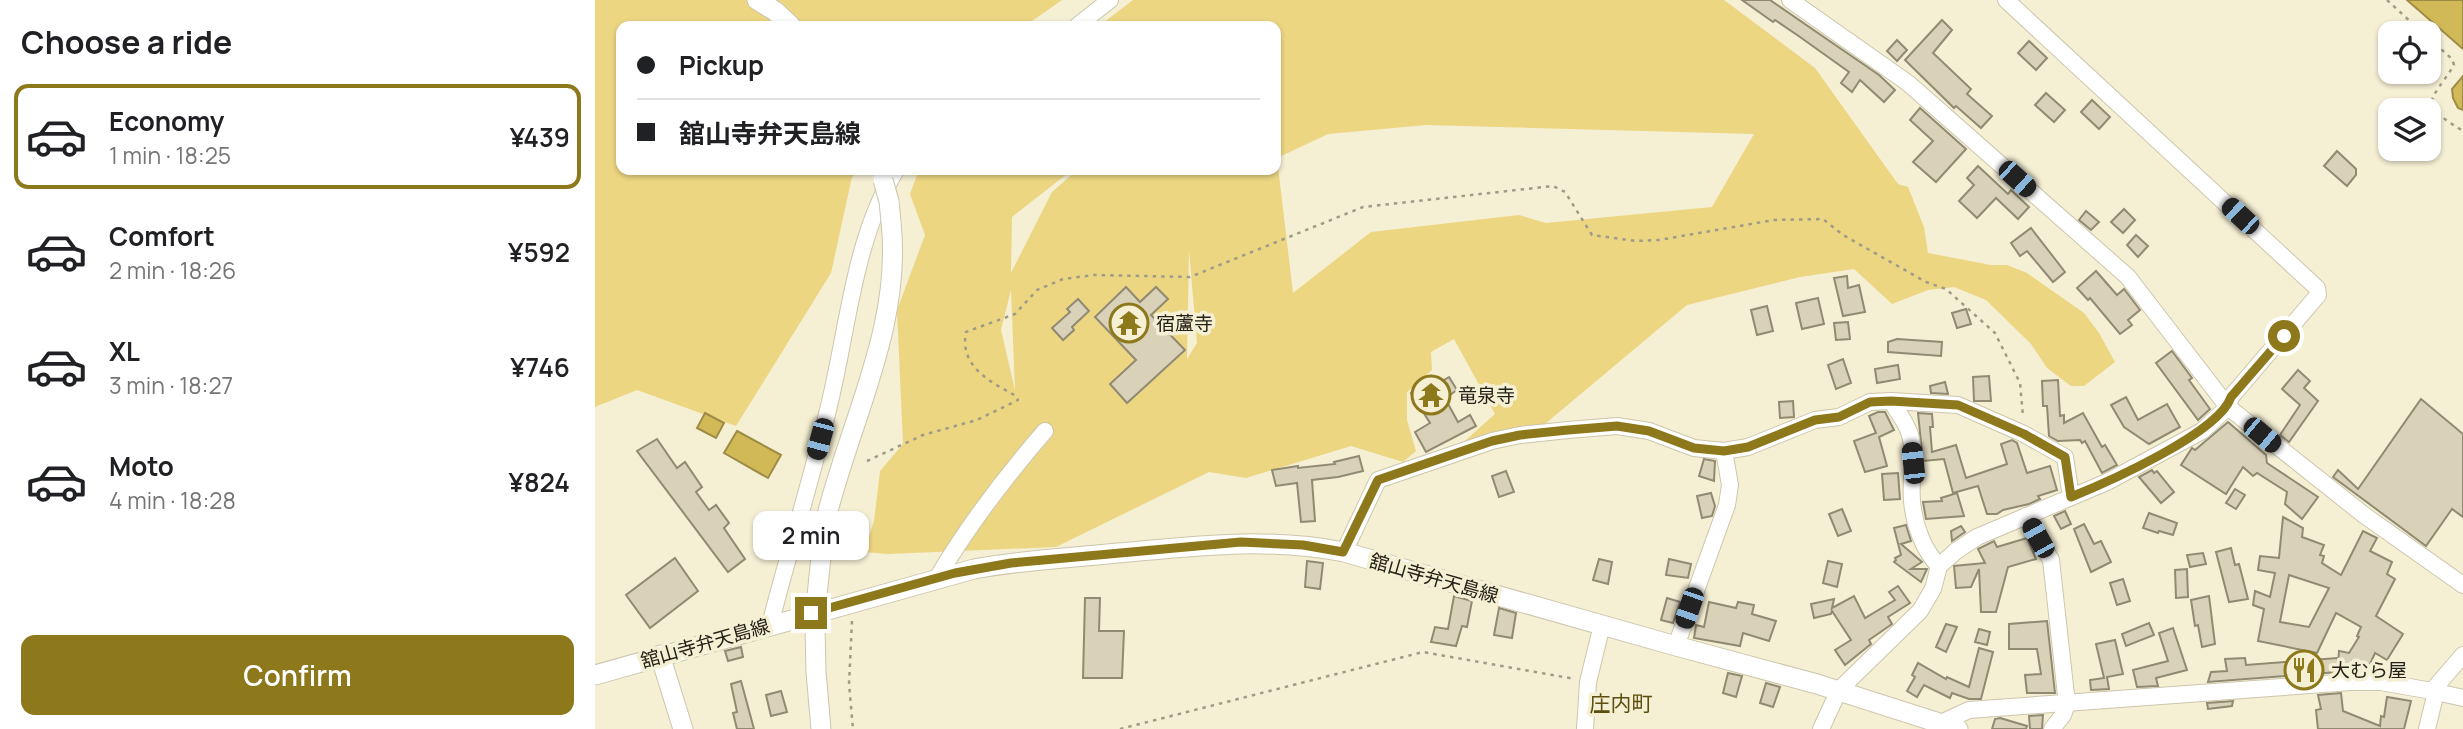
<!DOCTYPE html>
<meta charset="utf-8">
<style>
:root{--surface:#fff;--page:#f6f6f6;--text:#202124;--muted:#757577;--line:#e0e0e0;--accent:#8d781c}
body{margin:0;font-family:Manrope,"Noto Sans JP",sans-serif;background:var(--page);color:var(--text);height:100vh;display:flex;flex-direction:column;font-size:26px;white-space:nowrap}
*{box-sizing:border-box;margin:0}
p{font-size:23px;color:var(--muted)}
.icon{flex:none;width:38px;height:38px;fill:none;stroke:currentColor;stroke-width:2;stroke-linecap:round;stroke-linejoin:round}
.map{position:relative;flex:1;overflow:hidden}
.sheet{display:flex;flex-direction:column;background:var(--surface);width:595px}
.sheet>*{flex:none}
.banner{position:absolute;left:21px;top:21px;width:665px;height:154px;border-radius:14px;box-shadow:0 2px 5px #0004;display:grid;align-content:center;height:154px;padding:0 21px;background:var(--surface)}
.controls{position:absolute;left:1783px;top:21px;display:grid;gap:14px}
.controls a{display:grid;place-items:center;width:63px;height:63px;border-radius:14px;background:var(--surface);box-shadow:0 2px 5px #0004;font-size:35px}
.end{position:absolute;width:32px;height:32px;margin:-16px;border:9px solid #8d781c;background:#fff;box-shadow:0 0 0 4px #fff}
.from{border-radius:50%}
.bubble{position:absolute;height:49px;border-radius:14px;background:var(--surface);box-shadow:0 2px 5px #0004;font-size:23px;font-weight:600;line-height:49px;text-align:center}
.car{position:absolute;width:21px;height:42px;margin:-21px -10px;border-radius:9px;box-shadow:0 0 5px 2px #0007;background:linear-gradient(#222 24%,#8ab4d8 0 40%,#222 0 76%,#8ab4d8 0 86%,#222 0)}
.banner b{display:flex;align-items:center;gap:24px;height:66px;font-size:26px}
.banner b+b{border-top:2px solid var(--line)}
.banner i{width:18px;height:18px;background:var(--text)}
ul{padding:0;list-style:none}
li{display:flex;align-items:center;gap:21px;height:105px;margin:0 14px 10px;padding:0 7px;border:4px solid transparent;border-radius:14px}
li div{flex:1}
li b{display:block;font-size:26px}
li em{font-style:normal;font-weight:600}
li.selected{border-color:var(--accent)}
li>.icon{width:63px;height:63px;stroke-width:1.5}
h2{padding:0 21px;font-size:32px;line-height:84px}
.cta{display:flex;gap:14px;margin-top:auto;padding:14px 21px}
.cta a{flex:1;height:80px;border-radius:14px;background:var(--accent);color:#fff;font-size:28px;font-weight:600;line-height:80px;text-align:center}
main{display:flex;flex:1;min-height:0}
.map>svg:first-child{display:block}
.green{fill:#edd682;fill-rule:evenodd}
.water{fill:#d2b958;stroke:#9e8b44;stroke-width:2}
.building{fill:#d9d2b9;stroke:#908a72;stroke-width:2;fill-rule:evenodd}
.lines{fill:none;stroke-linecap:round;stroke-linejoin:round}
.minor-casing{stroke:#ccc6ac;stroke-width:18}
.major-casing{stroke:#ccc6ac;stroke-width:21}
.path{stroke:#9f9b87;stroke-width:2.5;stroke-dasharray:3.5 5;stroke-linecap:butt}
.minor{stroke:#fff;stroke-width:16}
.major{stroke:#fff;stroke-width:19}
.major-bridge-casing{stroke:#ccc6ac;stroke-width:21;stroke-linecap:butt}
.major-bridge{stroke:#fff;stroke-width:19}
.route{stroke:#8d781c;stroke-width:9}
.labels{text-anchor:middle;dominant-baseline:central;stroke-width:7;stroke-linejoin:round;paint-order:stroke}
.poi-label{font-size:19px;fill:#232117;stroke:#f5efd4;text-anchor:start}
.street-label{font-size:19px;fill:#232117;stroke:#f5efd4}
.neighbourhood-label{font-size:21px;fill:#5c4e0f;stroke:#f5efd4}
</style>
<main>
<section class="sheet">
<h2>Choose a ride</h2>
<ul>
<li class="selected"><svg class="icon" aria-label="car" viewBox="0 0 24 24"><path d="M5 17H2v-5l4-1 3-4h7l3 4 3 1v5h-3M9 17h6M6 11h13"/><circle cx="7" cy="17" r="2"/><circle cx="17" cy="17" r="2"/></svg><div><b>Economy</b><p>1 min · 18:25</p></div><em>¥439</em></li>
<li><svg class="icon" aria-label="car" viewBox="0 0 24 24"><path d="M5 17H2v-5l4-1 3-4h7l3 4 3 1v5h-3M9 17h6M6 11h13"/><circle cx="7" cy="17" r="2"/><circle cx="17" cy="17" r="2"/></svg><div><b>Comfort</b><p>2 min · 18:26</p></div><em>¥592</em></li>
<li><svg class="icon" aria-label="car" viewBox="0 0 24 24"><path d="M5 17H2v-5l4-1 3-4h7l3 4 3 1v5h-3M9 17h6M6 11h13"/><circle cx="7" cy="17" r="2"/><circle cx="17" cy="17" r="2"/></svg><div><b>XL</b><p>3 min · 18:27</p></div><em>¥746</em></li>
<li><svg class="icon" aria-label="car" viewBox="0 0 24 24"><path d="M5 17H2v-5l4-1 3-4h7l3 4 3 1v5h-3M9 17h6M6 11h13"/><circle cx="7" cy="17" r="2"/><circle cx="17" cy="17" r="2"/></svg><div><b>Moto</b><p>4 min · 18:28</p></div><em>¥824</em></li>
</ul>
<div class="cta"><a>Confirm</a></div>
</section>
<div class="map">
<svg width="1868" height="729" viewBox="0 0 1868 729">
<rect width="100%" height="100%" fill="#f5efd4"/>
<g class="green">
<path d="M0 0H467L430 26H26V170H265L257 177 236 273 141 426 42 390 0 407Z"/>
<path d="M538 0H1129L1220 68 1303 184 1313 187 1329 227 1333 253 1396 265H1412L1432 273 1489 313 1504 333 1520 362 1489 386H1476L1452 368 1436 344 1391 300 1359 287 1333 290 1297 304 1259 269 1205 277 1092 305 938 434 854 455 900 414 859 339 836 352 837 370 812 392V420L821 451 808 462 756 446 651 478 614 472 461 547 293 554 269 552 279 521 285 471 308 444 302 310 330 235 315 194 324 170H477L417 217 416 273 457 192 482 170H681V26H504ZM831 125 1158 134H1159L1117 207 951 223 924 215 776 232 698 293 682 158 733 134ZM594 250 602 343 592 359V358ZM416 290 420 390 406 330Z"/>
</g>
<g class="water">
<path d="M1812 0H1868V49Z"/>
<path d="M1868 76V110L1863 108 1858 98 1857 89Z"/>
<path d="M110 413 129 423 121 438 102 428Z"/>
<path d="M142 431 186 455 173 478 129 453Z"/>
</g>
<g class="building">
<path d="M1147 0H1175L1284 75 1300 90 1289 102 1265 80 1257 92 1246 83 1254 72 1205 37 1180 20 1178 22Z"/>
<path d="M1347 20 1357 30 1338 53 1376 89 1372 94 1397 116 1386 128 1361 106 1359 108 1310 60Z"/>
<path d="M1302 40 1312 50 1302 61 1292 51Z"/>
<path d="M1434 41 1452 58 1441 70 1423 53Z"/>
<path d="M1451 93 1470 110 1459 122 1440 105Z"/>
<path d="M1497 100 1515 117 1504 129 1486 112Z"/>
<path d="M1325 108 1371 149 1341 182 1318 162 1338 141 1315 120Z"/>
<path d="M1742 151 1761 169V175L1752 186 1729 166Z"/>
<path d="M1383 166 1413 194 1416 190 1434 207 1423 219 1401 198 1382 218 1364 201 1379 185 1372 178Z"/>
<path d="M1529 209 1540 220 1528 233 1516 222Z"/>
<path d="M1491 211 1504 222 1496 230 1484 220Z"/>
<path d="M1436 228 1470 272 1458 282 1432 251 1425 256 1416 243Z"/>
<path d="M1541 235 1553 246 1543 257 1532 245Z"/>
<path d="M1501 271 1522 295 1529 289 1545 310 1533 320 1537 325 1525 334 1495 298 1493 300 1482 288Z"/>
<path d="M1252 276 1253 288 1264 285 1270 312 1248 316 1239 278Z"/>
<path d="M531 287 545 302 561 287 573 299 556 315 590 350 532 403 515 384 541 360 500 317Z"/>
<path d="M1223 298 1229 324 1207 329 1201 303Z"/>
<path d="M483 299 494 311 477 327 479 330 468 340 457 328 475 312 472 309Z"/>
<path d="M1172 306 1178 331 1162 335 1156 310Z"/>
<path d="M1371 309 1376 324 1362 328 1357 313Z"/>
<path d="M1253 322 1255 339 1241 340 1239 323Z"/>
<path d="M1302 339 1347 342 1346 356 1293 352V342Z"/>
<path d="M1577 351 1597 378 1594 380 1615 409 1603 420 1561 363Z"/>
<path d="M1248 359 1256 383 1241 389 1233 365Z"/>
<path d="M1303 365 1305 379 1282 383 1280 369Z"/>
<path d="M1703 370 1715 381 1709 388 1723 401 1694 442 1685 435 1705 405 1687 389Z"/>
<path d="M1394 376 1396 401H1379L1378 377Z"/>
<path d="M854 377 862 390 852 397 854 401 852 402 863 422 875 415 881 426 831 452 820 432 835 423 816 393 840 378 844 383Z"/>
<path d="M1463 380 1465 416 1469 415V423L1488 413 1507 447 1510 445 1522 465 1507 473 1490 441 1487 443 1485 440 1463 441 1454 436 1452 406H1448L1447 381Z"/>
<path d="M1350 382 1353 394 1336 393 1335 386Z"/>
<path d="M1531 397 1543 420 1572 404 1585 427 1554 444 1529 427 1516 405Z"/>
<path d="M1826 399 1868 434V517L1857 509 1831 546 1738 477 1743 470 1763 489Z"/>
<path d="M1198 401 1199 417 1185 418 1184 402Z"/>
<path d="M1283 412H1290L1299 430 1284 437 1292 466 1270 472 1259 441 1281 433 1274 416Z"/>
<path d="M1323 413 1337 414 1338 427H1335L1337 452 1361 445 1371 478 1412 464 1406 444 1417 440 1422 443 1432 473 1455 466 1462 490 1443 496 1445 499 1434 504 1408 510 1402 514H1392L1383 486 1358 493 1349 459 1328 461Z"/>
<path d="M1633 422 1671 455 1672 463 1723 497 1707 519 1690 504 1692 492 1662 473 1658 476 1648 467 1631 494 1586 465 1597 448 1600 450Z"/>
<path d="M62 439 82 468 90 462 107 487 101 492 114 510 121 505 134 523 129 528 150 559 133 572 42 451Z"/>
<path d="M764 456 768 471 743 477 717 480 720 521 706 522 702 483 681 486 677 470 703 466V468L740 464 739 462Z"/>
<path d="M1109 459 1120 461 1119 481 1104 476Z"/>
<path d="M1557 470 1559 473 1562 471 1579 492 1566 503 1544 477Z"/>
<path d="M911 471 919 492 904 497 897 476Z"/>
<path d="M1303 473 1305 499 1289 500 1287 474Z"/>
<path d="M1640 489 1650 495 1641 509 1631 503Z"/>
<path d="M1116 493 1120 506 1117 516 1107 518 1102 496Z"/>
<path d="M1362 493 1369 516 1331 519 1328 502 1347 501 1346 498Z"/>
<path d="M1247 509 1256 531 1243 536 1234 514Z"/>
<path d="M1470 511 1476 524 1466 529 1459 516Z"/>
<path d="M1554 513 1582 523 1578 535 1564 531 1563 533 1548 528Z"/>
<path d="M1688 517 1708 528 1707 537 1729 545 1725 555 1729 556 1727 563 1746 575 1768 531 1782 538 1775 551 1797 562 1792 574 1800 579 1781 616 1808 634 1792 660 1780 653 1772 671H1758L1743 665 1744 651 1754 653 1764 637 1762 636 1766 627 1741 613 1722 653 1663 641 1669 609 1658 605 1660 591 1675 597 1680 573 1663 570 1665 556 1684 558ZM1694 575 1734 588 1714 627 1685 622Z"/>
<path d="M1489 524 1499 544 1506 541 1516 562 1496 572 1479 529Z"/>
<path d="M1311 525 1316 541 1306 544 1327 562 1316 569H1332L1326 582 1299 562 1301 560 1300 558 1306 555 1299 528Z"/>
<path d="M1366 526 1370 532 1357 541 1356 531Z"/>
<path d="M1432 538 1441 559 1413 567 1401 612H1386L1384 569 1376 587 1361 588 1359 566 1390 563 1383 549 1399 541 1402 547Z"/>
<path d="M1636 548 1640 565 1644 564 1653 599 1634 602 1621 552Z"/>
<path d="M1608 553 1611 564 1595 567 1592 555Z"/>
<path d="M80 558 103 591 55 628 31 595Z"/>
<path d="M1004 559 1017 562 1013 584 998 580Z"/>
<path d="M1074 559 1096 564 1093 578 1071 575Z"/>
<path d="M712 561 728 563 725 589 710 587Z"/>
<path d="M1233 561 1247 564 1242 587 1228 583Z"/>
<path d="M1592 569 1593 597 1581 598 1580 570Z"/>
<path d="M1528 579 1535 601 1522 605 1515 583Z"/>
<path d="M1303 586 1315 603 1293 617 1297 624 1274 640 1276 644 1250 665 1240 650 1256 640 1237 611 1236 614 1219 618 1216 604 1239 599 1237 608 1259 596 1270 618 1300 600 1294 592Z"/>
<path d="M859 596 877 601 872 627 867 626 861 646 836 642 840 627 853 629Z"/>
<path d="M1614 596 1620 644 1607 647 1603 625 1600 626 1596 600Z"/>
<path d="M490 598H505L504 631H529L527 678H488Z"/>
<path d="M1072 598 1085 602 1078 623 1066 620Z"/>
<path d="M1114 602 1141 608 1143 602 1159 605 1157 614 1181 621 1174 641 1148 633 1145 646 1099 638 1101 625 1109 627Z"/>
<path d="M904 608 921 613 917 638 899 635Z"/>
<path d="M1452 621 1460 693H1432L1430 675 1446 674 1442 649H1414V624Z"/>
<path d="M1554 623 1559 635 1531 646 1527 634Z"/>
<path d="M1351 624 1362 627 1351 652 1341 647Z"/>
<path d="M1578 628 1592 670 1561 678 1563 686 1542 687 1538 670 1573 661 1564 633Z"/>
<path d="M1384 629 1395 632 1392 645 1380 642Z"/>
<path d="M1520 640 1528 674 1512 677 1514 689 1496 690 1495 680 1509 678 1501 644Z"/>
<path d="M146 647 148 657 133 661 130 651Z"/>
<path d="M1384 648 1398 652 1386 699H1374L1357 693 1355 698 1329 685 1322 697 1312 691 1320 677 1317 675 1323 663 1351 679 1352 677 1374 687Z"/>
<path d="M1650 658 1651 665 1742 658 1743 672 1613 682 1616 672 1632 671 1630 659Z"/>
<path d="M1133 673 1147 676 1141 697 1128 693Z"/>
<path d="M146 681 159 729H142L138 713 142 712 136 684Z"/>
<path d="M1171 683 1185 687 1178 707 1165 703Z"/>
<path d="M186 691 192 712 176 716 171 695Z"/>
<path d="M1746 693 1748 711 1785 726 1786 716 1789 717 1792 697 1816 701 1809 729H1723L1721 710 1726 709 1723 695Z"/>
<path d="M1638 701 1637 706 1613 709 1612 703Z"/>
<path d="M1448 715 1447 729H1435L1434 716Z"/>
<path d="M1405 718 1432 726 1431 729H1397L1400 719Z"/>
</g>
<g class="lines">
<defs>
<g id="minor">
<path d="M1195 0 1313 83 1533 277 1633 407 1769 515 1868 585"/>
<path d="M482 26 515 0"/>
<path d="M1296 401C1302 411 1312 423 1315 435 1321 456 1315 479 1317 501 1319 524 1328 550 1344 566"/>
<path d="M1431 516 1456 560 1472 704 1468 715 1457 729"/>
<path d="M749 552 783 480 897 441 925 435 973 430 1022 426 1054 431 1099 448 1129 451 1153 447 1220 420 1244 417 1275 402 1296 401 1363 405 1429 434 1470 457 1476 497"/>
<path d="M342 578C373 526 410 477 450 431"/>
<path d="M175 625C193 554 215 485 232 414 253 333 257 243 301 170"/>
<path d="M1081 646 1132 505 1135 485 1129 451"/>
<path d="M1837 691 1868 698"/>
<path d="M1346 723 1374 710 1756 682H1786L1837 691 1868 655"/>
<path d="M990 729 993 682 1007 625"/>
<path d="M1226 729 1244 690 1325 611 1338 589 1344 566 1361 551 1382 537 1512 482 1607 431 1633 407 1636 397 1723 295 1722 288 1411 0"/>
<path d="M1832 729 1841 692"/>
</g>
<g id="major">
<path d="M162 0 180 11 196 26"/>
<path d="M222 596C225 568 227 539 233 511 258 415 307 323 296 222"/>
<path d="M220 627 221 672 226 729"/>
<path d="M65 655 88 729"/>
<path d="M0 675 379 569C426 560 475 558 523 553 601 546 671 537 749 552L1081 646 1222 684 1363 729"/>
</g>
</defs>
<use href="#minor" class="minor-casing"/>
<use href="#major" class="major-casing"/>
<g class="path">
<path d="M1792 0 1828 33"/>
<path d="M1834 38 1857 59 1859 65C1835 104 1821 102 1868 131"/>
<path d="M272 461 328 435 382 420 423 400 421 396C396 382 364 367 371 332L420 314 442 290 468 279 499 275 595 277 768 207 958 186 970 192 997 235 1041 241 1064 240 1179 220 1228 219 1248 235 1331 282 1351 289 1400 333 1425 383 1428 416"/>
<path d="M257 621 254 684 258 729"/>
<path d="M525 729 828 652 980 679"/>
</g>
<use href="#minor" class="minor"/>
<use href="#major" class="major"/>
<defs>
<g id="major-bridge">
<path d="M288 180 294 201 296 222"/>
<path d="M220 627 222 596"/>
</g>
</defs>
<use href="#major-bridge" class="major-bridge-casing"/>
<use href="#major-bridge" class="major-bridge"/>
</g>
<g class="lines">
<path class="route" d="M216 613 360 573 416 563 646 542 708 545 748 552 783 480 897 441 925 435 973 430 1022 426 1054 431 1099 448 1129 451 1153 447 1220 420 1244 417 1275 402 1296 401 1363 405 1429 434 1470 457 1476 497C1513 482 1624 433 1636 397L1689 336"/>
</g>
<defs>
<symbol id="temple-ring" viewBox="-11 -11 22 22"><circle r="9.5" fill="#f5efd4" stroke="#8d781c" stroke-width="1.5"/><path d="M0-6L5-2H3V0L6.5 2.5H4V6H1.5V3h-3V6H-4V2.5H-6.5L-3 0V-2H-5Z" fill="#8d781c"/></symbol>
<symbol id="restaurant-ring" viewBox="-11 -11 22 22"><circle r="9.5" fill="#f5efd4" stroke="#8d781c" stroke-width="1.5"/><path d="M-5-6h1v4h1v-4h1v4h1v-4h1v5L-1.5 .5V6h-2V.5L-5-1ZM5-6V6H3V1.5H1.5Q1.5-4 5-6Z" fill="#8d781c"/></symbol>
</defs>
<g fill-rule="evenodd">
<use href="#temple-ring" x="512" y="301" width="44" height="44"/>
<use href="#temple-ring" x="814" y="373" width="44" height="44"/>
<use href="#restaurant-ring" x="1687" y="648" width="44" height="44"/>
</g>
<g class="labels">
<g class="poi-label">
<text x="561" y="323">宿蘆寺</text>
<text x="863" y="395">竜泉寺</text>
<text x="1736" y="670">大むら屋</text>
</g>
<g class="street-label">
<text transform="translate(839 578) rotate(16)">舘山寺弁天島線</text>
<text transform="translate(110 643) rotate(-16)">舘山寺弁天島線</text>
</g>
<g class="neighbourhood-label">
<text x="1026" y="703">庄内町</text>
</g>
</g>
</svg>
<div class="controls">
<a><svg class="icon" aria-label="locate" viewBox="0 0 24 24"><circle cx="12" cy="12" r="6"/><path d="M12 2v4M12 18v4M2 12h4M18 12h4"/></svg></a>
<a><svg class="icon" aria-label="layers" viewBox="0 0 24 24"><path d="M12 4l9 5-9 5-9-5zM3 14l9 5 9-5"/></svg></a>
</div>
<i class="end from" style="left:1689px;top:336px"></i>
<i class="end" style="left:216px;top:613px"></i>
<div class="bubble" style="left:158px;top:511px;width:116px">2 min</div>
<i class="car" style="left:1422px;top:179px;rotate:132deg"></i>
<i class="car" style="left:1645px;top:216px;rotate:313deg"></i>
<i class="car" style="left:1667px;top:435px;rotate:130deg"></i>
<i class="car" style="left:225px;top:439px;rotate:195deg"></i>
<i class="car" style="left:1318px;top:463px;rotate:354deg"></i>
<i class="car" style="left:1443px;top:538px;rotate:331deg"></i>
<i class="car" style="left:1094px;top:608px;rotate:199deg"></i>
<div class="banner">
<b><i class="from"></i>Pickup</b>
<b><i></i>舘山寺弁天島線</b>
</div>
</div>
</main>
